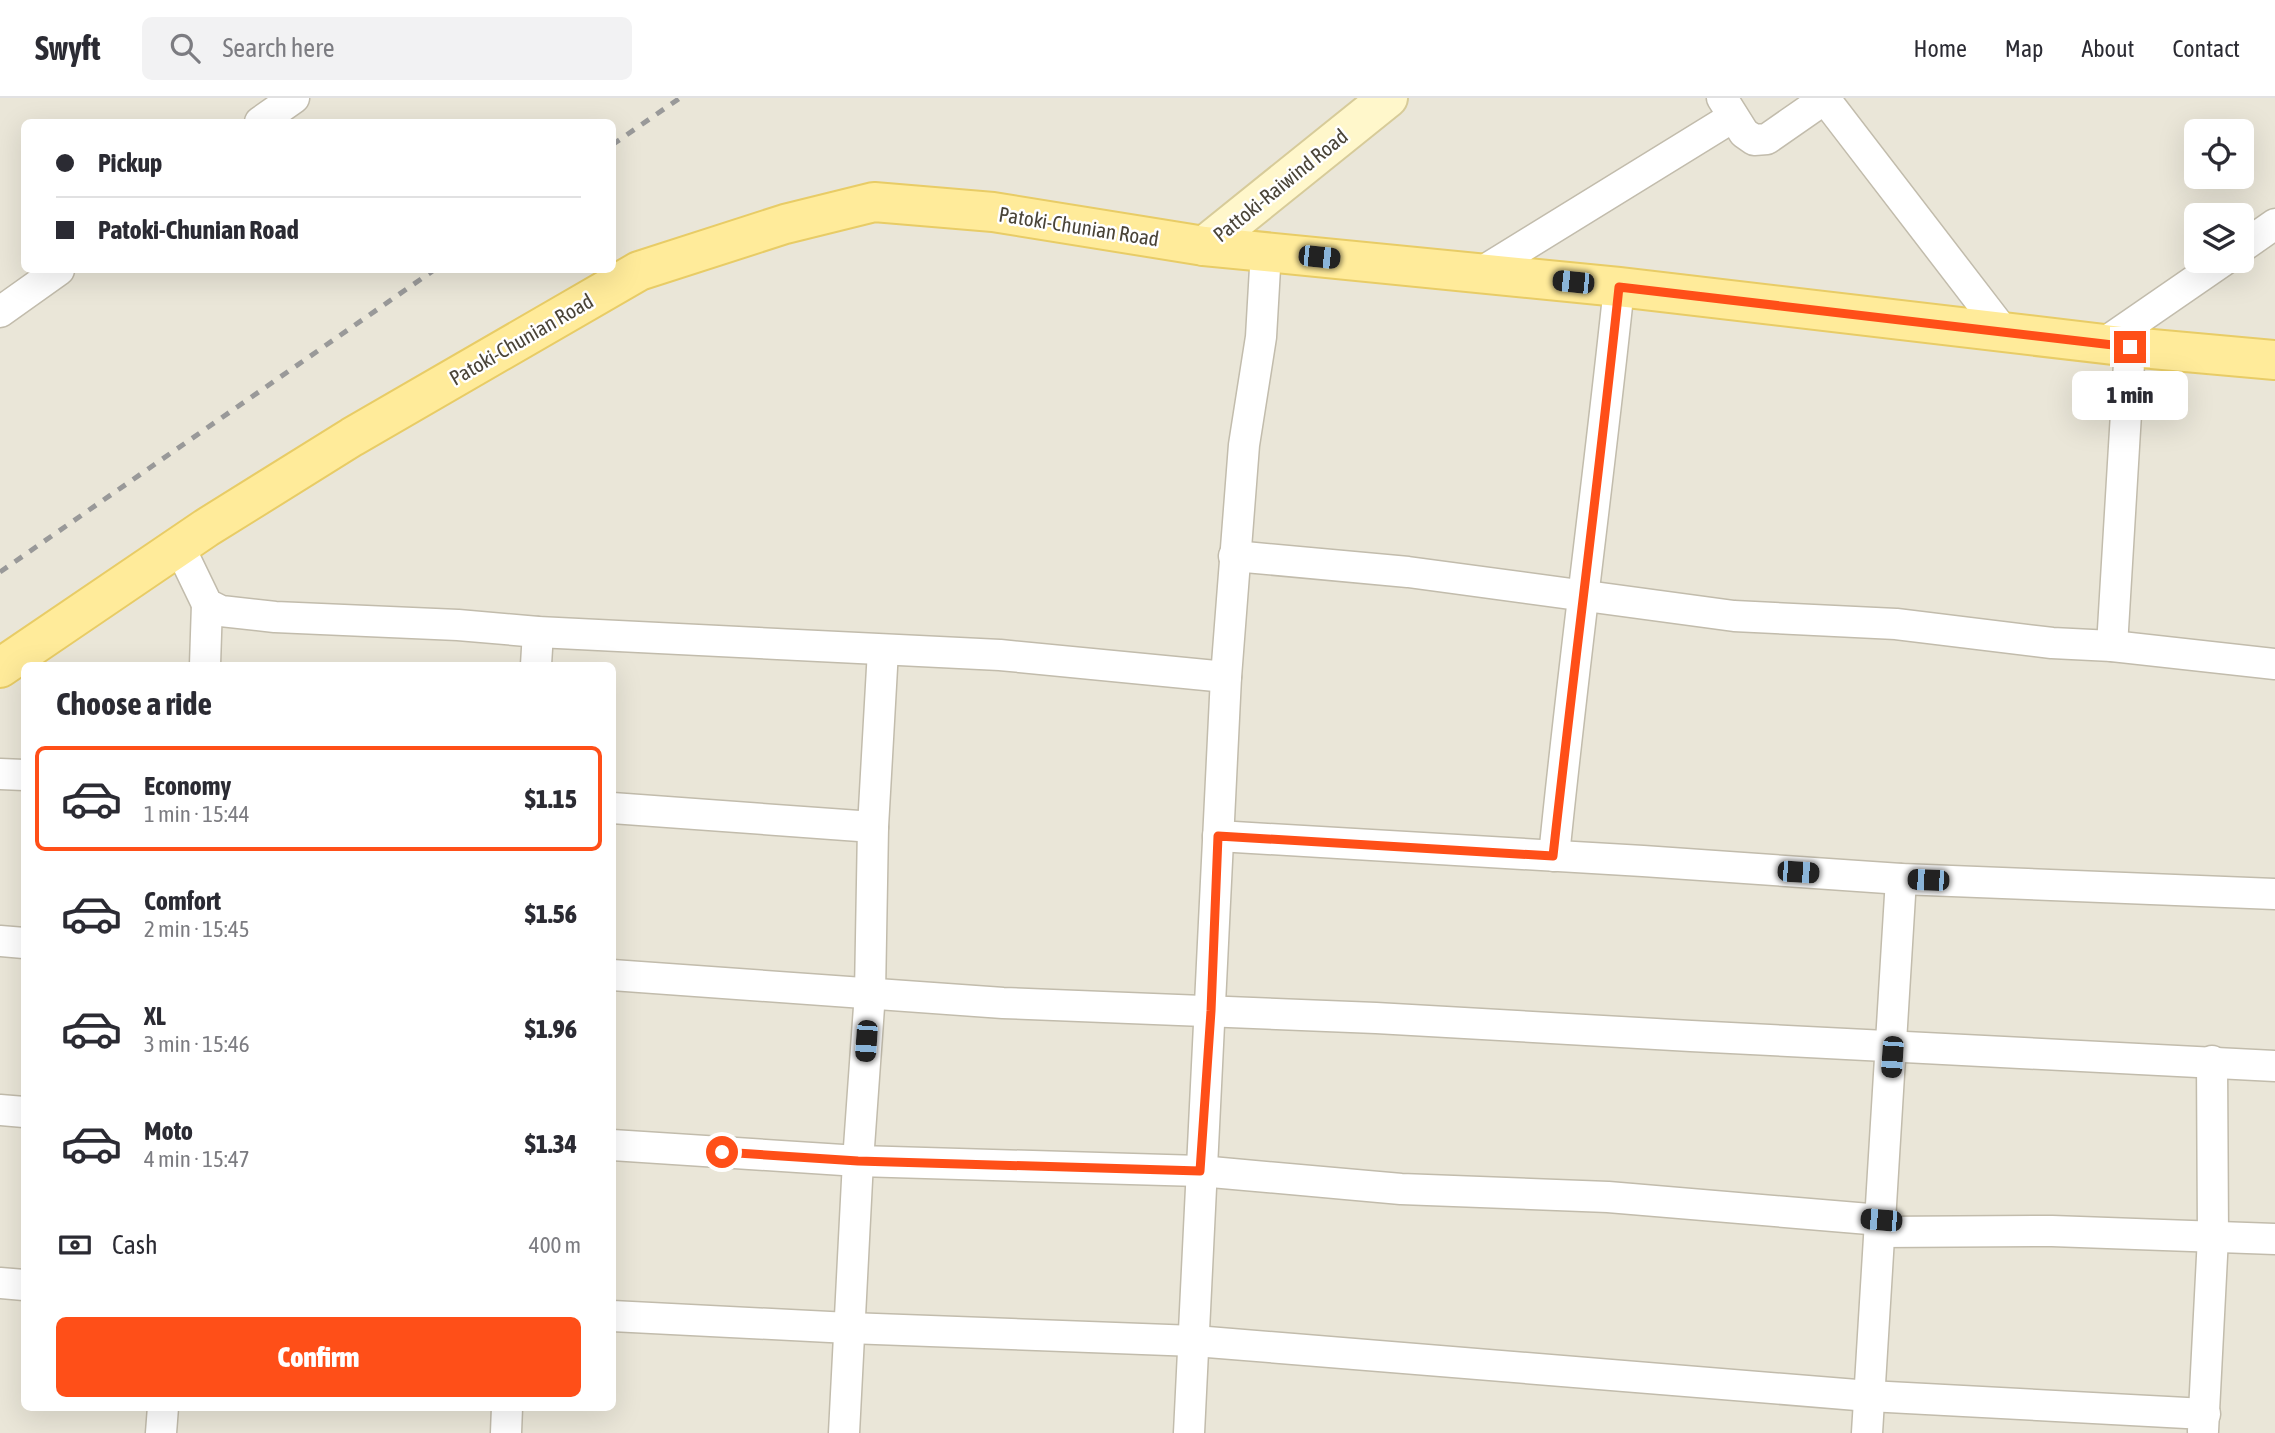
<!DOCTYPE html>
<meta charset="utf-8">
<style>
:root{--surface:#fff;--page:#f2f2f3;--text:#2b2b33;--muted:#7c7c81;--line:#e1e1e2;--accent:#ff4f18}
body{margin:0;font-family:"Asap Condensed",sans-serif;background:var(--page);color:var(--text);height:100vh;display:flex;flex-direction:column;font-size:26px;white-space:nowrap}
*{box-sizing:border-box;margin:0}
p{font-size:23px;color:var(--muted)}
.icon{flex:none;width:38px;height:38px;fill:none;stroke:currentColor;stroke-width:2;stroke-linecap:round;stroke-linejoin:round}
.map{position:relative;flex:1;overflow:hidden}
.details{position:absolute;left:21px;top:564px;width:595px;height:749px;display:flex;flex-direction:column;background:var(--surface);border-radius:10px;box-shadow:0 7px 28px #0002}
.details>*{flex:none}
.guide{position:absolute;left:21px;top:21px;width:595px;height:154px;border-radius:10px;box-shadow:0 7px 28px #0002;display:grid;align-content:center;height:154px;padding:0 35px;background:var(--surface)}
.fabs{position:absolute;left:2184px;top:21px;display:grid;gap:14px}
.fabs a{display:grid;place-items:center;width:70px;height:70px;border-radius:10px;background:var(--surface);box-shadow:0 7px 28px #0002;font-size:35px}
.end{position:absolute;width:32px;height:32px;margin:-16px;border:9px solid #ff4f18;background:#fff;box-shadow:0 0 0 4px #fff}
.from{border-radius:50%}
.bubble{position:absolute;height:49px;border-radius:10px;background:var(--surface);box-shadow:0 7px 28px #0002;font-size:23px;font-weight:800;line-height:49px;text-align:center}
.car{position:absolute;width:21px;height:42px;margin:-21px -10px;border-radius:9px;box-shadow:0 0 5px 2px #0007;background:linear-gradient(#222 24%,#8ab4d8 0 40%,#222 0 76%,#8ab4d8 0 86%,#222 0)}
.guide b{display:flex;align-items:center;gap:24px;height:66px;font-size:26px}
.guide b+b{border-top:2px solid var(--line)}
.guide i{width:18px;height:18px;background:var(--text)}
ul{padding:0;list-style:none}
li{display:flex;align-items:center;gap:21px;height:105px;margin:0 14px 10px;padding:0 21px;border:4px solid transparent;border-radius:10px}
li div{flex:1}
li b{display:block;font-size:26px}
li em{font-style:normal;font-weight:800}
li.on{border-color:var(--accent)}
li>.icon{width:63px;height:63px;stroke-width:1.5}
h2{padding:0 35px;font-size:32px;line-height:84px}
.pay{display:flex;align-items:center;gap:18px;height:77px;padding:0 35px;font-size:26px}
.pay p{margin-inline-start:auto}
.cta{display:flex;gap:14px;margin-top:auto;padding:14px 35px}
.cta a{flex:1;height:80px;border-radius:10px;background:var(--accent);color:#fff;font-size:28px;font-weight:800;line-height:80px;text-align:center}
header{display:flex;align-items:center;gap:42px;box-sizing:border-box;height:98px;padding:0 35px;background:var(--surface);border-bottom:2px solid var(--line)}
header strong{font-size:33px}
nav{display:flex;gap:38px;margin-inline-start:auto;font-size:24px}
.search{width:490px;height:63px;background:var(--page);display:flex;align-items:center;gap:18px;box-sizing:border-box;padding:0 24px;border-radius:10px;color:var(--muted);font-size:26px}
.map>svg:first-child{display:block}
.residential{fill:#eae6d8;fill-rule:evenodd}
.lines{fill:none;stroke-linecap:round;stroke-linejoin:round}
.street-casing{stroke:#c2bcac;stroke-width:33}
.secondary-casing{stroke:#d7cb99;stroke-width:42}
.primary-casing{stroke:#e8cc66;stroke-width:42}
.street{stroke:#fff;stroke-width:30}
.secondary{stroke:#fff7cb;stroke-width:38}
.primary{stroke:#ffeb9a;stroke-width:38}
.rail{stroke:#999;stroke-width:5;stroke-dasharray:9 9;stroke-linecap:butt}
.route{stroke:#ff4f18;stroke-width:9}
.labels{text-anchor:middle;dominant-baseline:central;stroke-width:5;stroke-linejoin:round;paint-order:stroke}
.street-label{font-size:21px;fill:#4a4438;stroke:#fff}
</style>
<header>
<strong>Swyft</strong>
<div class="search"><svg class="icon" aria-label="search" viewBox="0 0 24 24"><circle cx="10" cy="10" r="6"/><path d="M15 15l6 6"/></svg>Search here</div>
<nav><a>Home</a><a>Map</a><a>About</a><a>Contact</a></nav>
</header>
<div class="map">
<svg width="2275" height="1335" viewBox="0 0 2275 1335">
<rect width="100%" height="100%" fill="#f5f3ea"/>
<path class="residential" d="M0 0H2275V1335H0ZM24 24H612V172H24ZM2196 33H2242V79H2196ZM2196 117H2242V163H2196ZM24 567H612V1309H24Z"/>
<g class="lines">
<defs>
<g id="street">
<path d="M1722 0 1744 35 1754 42 1767 41 1826 0"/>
<path d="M1825 1 2004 234"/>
<path d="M260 24 294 0"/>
<path d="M2242 149 2275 126"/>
<path d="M1480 175 1733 19"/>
<path d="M0 214 59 172"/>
<path d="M2104 245 2223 163"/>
<path d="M179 448 207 506 221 513 275 519 458 527 538 534 1000 557 1226 579"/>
<path d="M1234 458 1408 474 1734 518 1896 526 2052 545 2112 548 2275 566"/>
<path d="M2112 548 2130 249"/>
<path d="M205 567 207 506"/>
<path d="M536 567 538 534"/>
<path d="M0 676 24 677"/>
<path d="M612 710 873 729"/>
<path d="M1218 738 1643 763 1901 781 2275 796"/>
<path d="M1554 758C1573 568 1599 379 1619 189"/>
<path d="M0 843 24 845"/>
<path d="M612 877 1003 905 1376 920 1691 938 2275 968"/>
<path d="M0 1012 24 1014"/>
<path d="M612 1047 858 1063 1200 1073 1401 1091 1608 1099 1881 1122"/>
<path d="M1880 1134 2052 1133 2275 1141"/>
<path d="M0 1185 24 1187"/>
<path d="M612 1218 849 1230 1195 1243 1869 1298 2205 1316"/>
<path d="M2203 1333 2213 1139 2212 963"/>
<path d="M161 1335 163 1309"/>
<path d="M506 1335 507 1309"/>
<path d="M844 1335 858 1063 870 895 873 729 883 552"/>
<path d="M1189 1335 1226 579 1244 347 1261 239 1266 153"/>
<path d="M1867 1335 1901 781"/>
</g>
<path id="secondary" d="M1204 148 1388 0"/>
<path id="primary" d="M0 570 206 430 352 339 639 173 785 126 874 104 993 114 1204 148 1619 189 2130 249 2275 262"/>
</defs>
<use href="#street" class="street-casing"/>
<use href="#secondary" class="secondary-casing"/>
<use href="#primary" class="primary-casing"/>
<use href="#street" class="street"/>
<use href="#secondary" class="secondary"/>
<use href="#primary" class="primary"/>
<g class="rail">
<path d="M612 47 680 0"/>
<path d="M0 474 434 172"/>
</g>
</g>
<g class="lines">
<path class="route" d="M722 1054 858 1063 1200 1073 1211 913 1218 738 1553 758C1574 568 1599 379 1619 189L2130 249"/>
</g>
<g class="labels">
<g class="street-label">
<text transform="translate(1280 87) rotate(-39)">Pattoki-Raiwind Road</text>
<text transform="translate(1079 128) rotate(9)">Patoki-Chunian Road</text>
<text transform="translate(521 241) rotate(-30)">Patoki-Chunian Road</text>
</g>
</g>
</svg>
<div class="fabs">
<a><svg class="icon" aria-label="locate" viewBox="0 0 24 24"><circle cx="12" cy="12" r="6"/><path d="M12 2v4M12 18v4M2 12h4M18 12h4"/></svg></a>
<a><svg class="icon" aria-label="layers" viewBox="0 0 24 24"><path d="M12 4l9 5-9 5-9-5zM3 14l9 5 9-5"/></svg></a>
</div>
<i class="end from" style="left:722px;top:1054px"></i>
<i class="end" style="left:2130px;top:249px"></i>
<div class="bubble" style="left:2072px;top:273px;width:116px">1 min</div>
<i class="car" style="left:1319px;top:159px;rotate:96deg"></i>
<i class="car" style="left:1573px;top:184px;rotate:276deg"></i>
<i class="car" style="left:1798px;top:774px;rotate:94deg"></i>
<i class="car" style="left:1928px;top:782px;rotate:272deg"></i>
<i class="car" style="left:866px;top:943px;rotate:184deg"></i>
<i class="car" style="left:1892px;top:959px;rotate:184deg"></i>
<i class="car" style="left:1881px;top:1122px;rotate:275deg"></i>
<div class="guide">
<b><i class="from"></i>Pickup</b>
<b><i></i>Patoki-Chunian Road</b>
</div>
<section class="details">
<h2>Choose a ride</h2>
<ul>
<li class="on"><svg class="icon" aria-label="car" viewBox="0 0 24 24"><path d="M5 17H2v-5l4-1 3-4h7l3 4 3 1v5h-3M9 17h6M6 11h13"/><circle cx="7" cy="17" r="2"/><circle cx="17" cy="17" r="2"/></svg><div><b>Economy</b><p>1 min · 15:44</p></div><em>$1.15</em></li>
<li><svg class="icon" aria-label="car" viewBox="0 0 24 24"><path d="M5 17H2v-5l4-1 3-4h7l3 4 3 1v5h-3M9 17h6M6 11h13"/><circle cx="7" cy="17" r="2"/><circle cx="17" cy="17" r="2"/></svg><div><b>Comfort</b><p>2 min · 15:45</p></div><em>$1.56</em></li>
<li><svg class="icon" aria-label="car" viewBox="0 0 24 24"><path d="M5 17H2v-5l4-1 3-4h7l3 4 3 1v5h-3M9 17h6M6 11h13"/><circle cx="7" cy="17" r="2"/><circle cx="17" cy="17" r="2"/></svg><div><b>XL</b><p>3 min · 15:46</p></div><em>$1.96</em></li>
<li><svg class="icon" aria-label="car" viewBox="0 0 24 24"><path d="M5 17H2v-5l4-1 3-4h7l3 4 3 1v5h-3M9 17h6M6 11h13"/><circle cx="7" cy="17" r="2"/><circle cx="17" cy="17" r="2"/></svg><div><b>Moto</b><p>4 min · 15:47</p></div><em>$1.34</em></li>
</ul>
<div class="pay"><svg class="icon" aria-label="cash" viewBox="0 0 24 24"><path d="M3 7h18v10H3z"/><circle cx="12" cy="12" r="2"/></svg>Cash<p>400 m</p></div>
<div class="cta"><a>Confirm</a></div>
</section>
</div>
